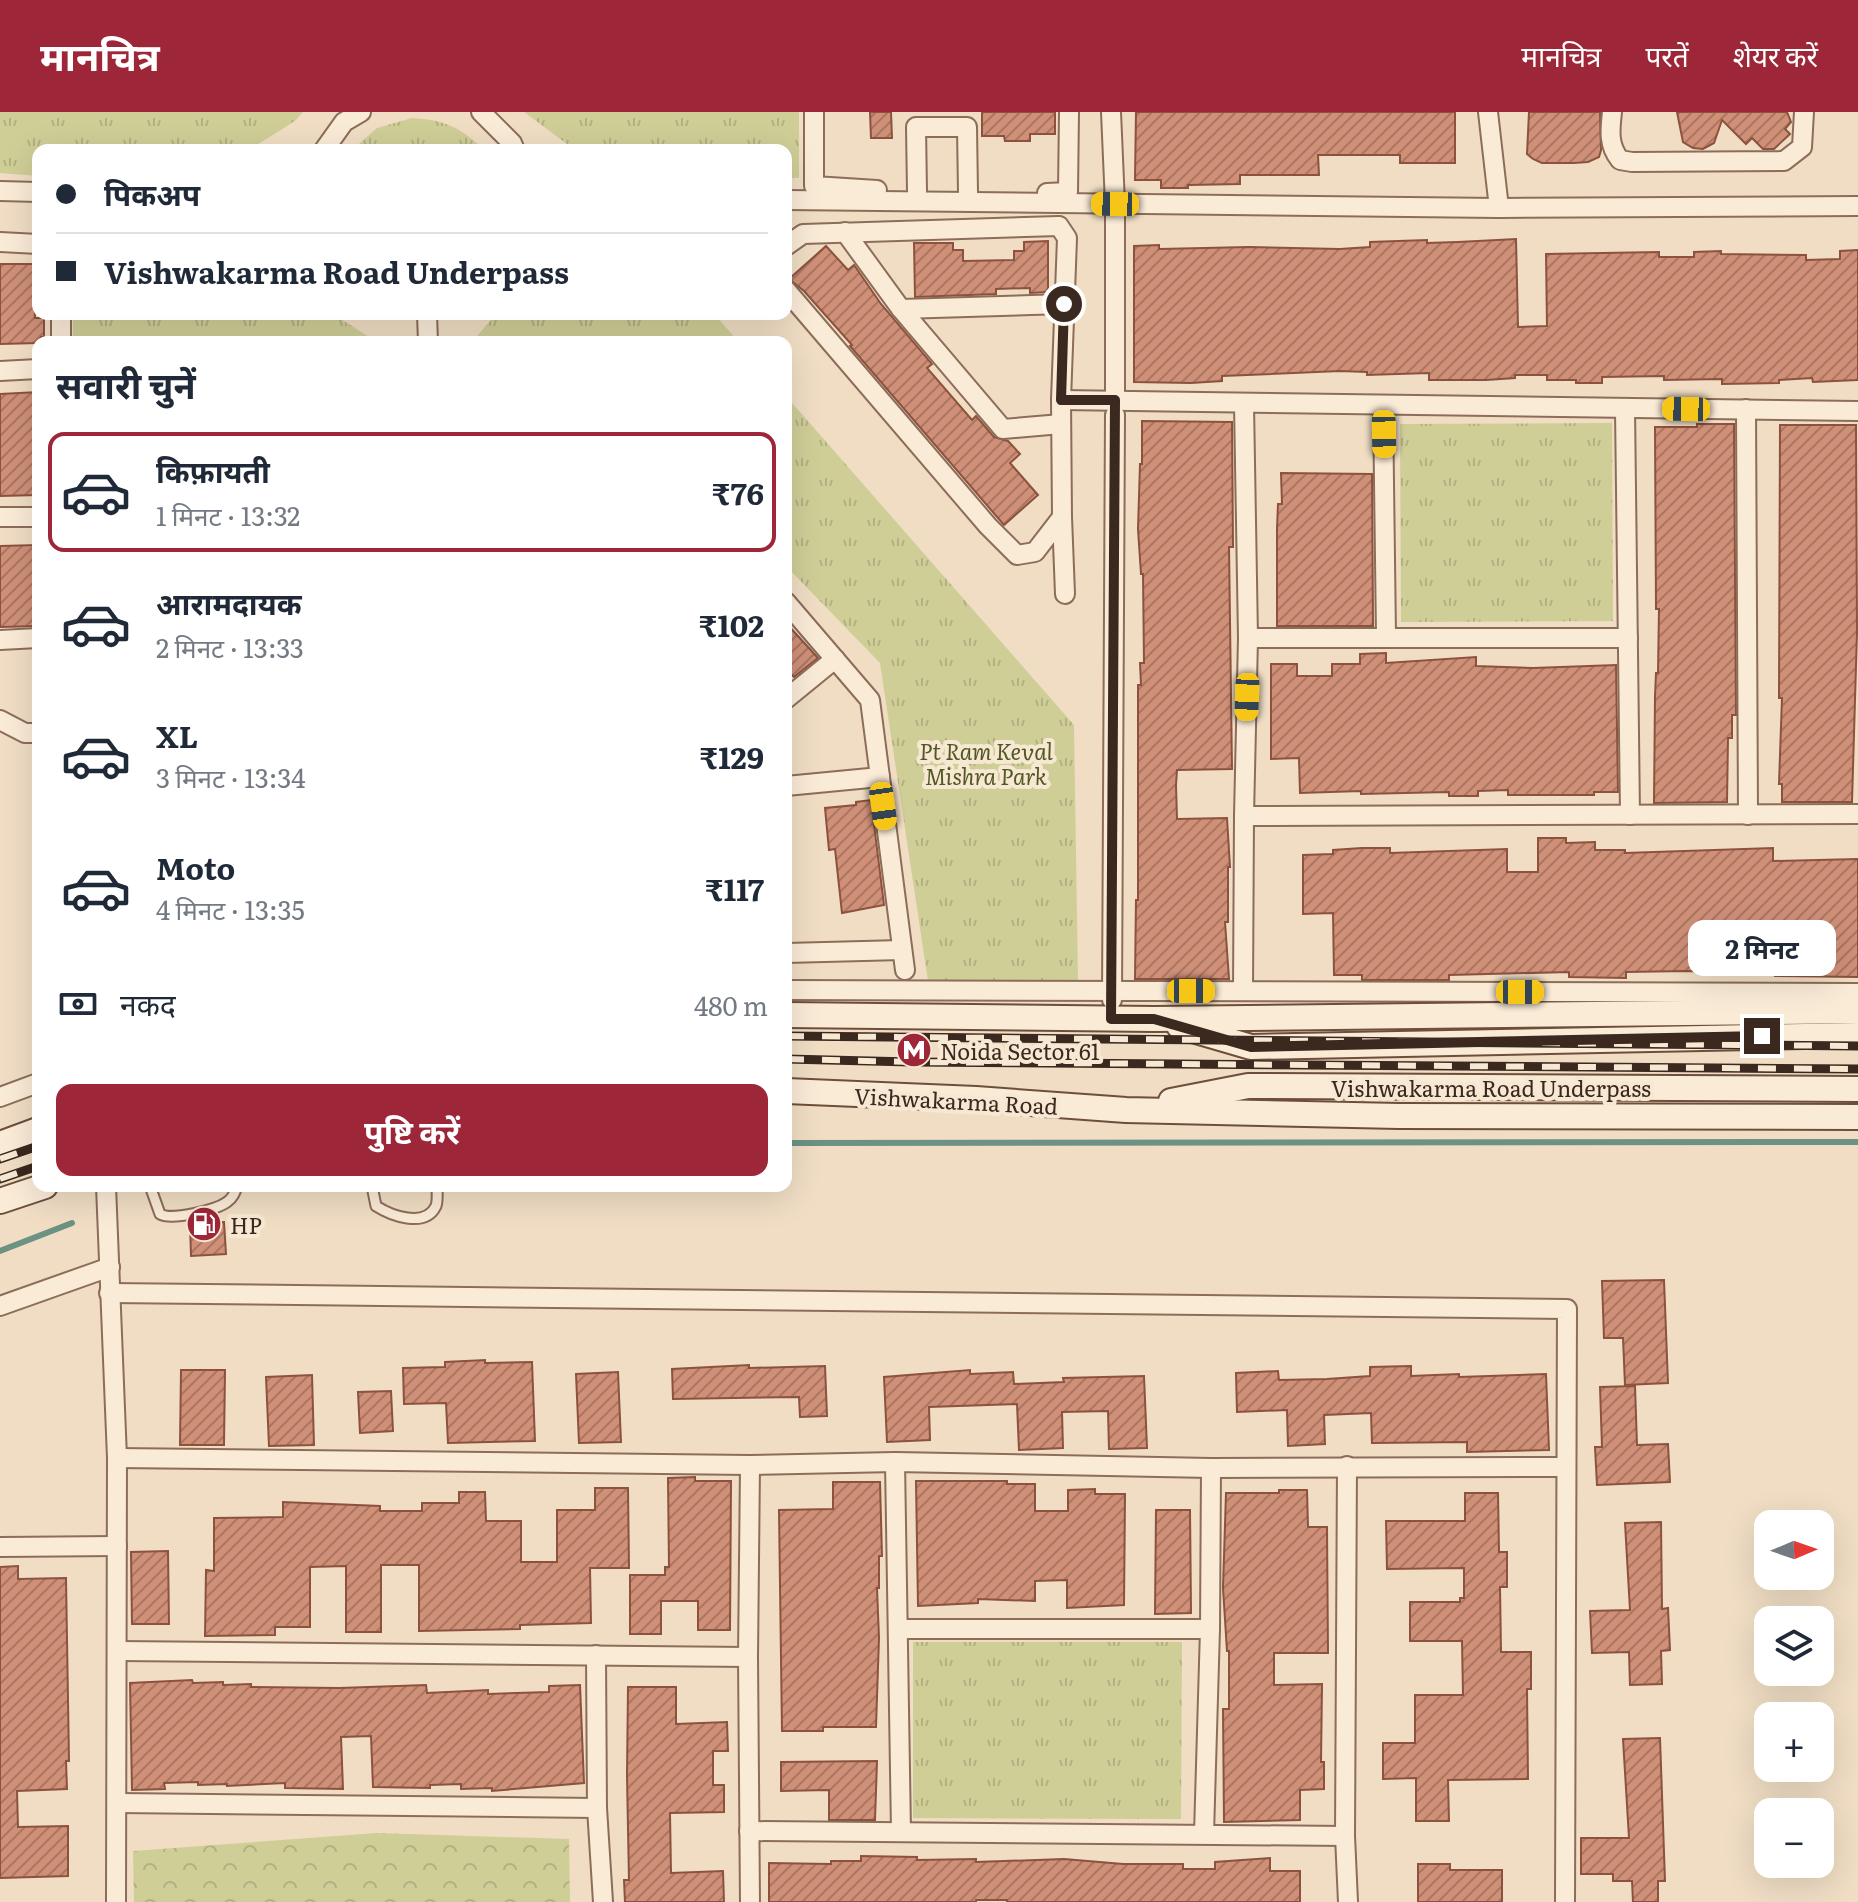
<!DOCTYPE html>
<html lang="hi">
<meta charset="utf-8">
<style>
:root{--surface:#fff;--page:#f2f2f3;--text:#1f2937;--muted:#747a83;--line:#e0e1e3;--accent:#9d2638}
body{margin:0;font-family:Literata,"Noto Sans Devanagari",serif;background:var(--page);color:var(--text);height:100vh;display:flex;flex-direction:column;font-size:30px;white-space:nowrap}
*{box-sizing:border-box;margin:0}
p{font-size:26px;color:var(--muted)}
.icon{flex:none;width:44px;height:44px;fill:none;stroke:currentColor;stroke-width:2;stroke-linecap:round;stroke-linejoin:round}
.map{position:relative;flex:1;overflow:hidden}
.sheet{position:absolute;left:32px;top:224px;width:760px;height:856px;display:flex;flex-direction:column;background:var(--surface);border-radius:16px;box-shadow:0 8px 32px #0002}
.sheet>*{flex:none}
.hud{position:absolute;left:32px;top:32px;width:760px;height:176px;border-radius:16px;box-shadow:0 8px 32px #0002;display:grid;align-content:center;height:176px;padding:0 24px;background:var(--surface)}
.needle{width:52px;rotate:88deg}
.fabs{position:absolute;left:1754px;top:1398px;display:grid;gap:16px}
.fabs a{display:grid;place-items:center;width:80px;height:80px;border-radius:16px;background:var(--surface);box-shadow:0 8px 32px #0002;font-size:40px}
.end{position:absolute;width:36px;height:36px;margin:-18px;border:10px solid #3b281e;background:#fff;box-shadow:0 0 0 4px #fff}
.from{border-radius:50%}
.bubble{position:absolute;height:56px;border-radius:16px;background:var(--surface);box-shadow:0 8px 32px #0002;font-size:26px;font-weight:700;line-height:56px;text-align:center}
.car{position:absolute;width:24px;height:48px;margin:-24px -12px;border-radius:10px;box-shadow:0 0 6px 2px #0007;background:linear-gradient(#f5c518 24%,#345 0 40%,#f5c518 0 76%,#345 0 86%,#f5c518 0)}
.hud b{display:flex;align-items:center;gap:28px;height:76px;font-size:30px}
.hud b+b{border-top:2px solid var(--line)}
.hud i{width:20px;height:20px;background:var(--text)}
ul{padding:0;list-style:none}
li{display:flex;align-items:center;gap:24px;height:120px;margin:0 16px 12px;padding:0 8px;border:4px solid transparent;border-radius:16px}
li div{flex:1}
li b{display:block;font-size:30px}
li em{font-style:normal;font-weight:700}
li.active{border-color:var(--accent)}
li>.icon{width:72px;height:72px;stroke-width:1.5}
h2{padding:0 24px;font-size:36px;line-height:96px}
.pay{display:flex;align-items:center;gap:20px;height:88px;padding:0 24px;font-size:30px}
.pay p{margin-inline-start:auto}
.action{display:flex;gap:16px;margin-top:auto;padding:16px 24px}
.action a{flex:1;height:92px;border-radius:16px;background:var(--accent);color:#fff;font-size:32px;font-weight:700;line-height:92px;text-align:center}
header{display:flex;align-items:center;gap:48px;box-sizing:border-box;height:112px;padding:0 40px;background:var(--accent);color:#fff}
header strong{font-size:38px}
nav{display:flex;gap:44px;margin-inline-start:auto;font-size:28px}
.map>svg:first-child{display:block}
.forest{fill:url(#forest-crowns)}
.park{fill:url(#park-tufts)}
.lines{fill:none;stroke-linecap:round;stroke-linejoin:round}
.stream{stroke:#6c9283;stroke-width:6}
.building{fill:url(#building-hatch);stroke:#8c523e;stroke-width:2}
.lane-casing{stroke:#8c6d59;stroke-width:13}
.street-casing{stroke:#8c6d59;stroke-width:22}
.secondary-casing{stroke:#6d4e3c;stroke-width:28}
.lane{stroke:#faebd7;stroke-width:9}
.street{stroke:#faebd7;stroke-width:18}
.secondary{stroke:#faebd7;stroke-width:24}
.rail-casing{stroke:#3b281e;stroke-width:9}
.rail{stroke:#f7e8d4;stroke-width:6;stroke-dasharray:18;stroke-linecap:butt}
.route{stroke:#3b281e;stroke-width:10}
.labels{text-anchor:middle;dominant-baseline:central;stroke-width:8;stroke-linejoin:round;paint-order:stroke}
.park-label{font-size:22px;font-style:italic;fill:#525824;stroke:#f7e8d4}
.poi-label{font-size:22px;fill:#3b281e;stroke:#f7e8d4;text-anchor:start}
.street-label{font-size:22px;fill:#3b281e;stroke:#f7e8d4}
</style>
<header>
<strong>मानचित्र</strong>
<nav><a>मानचित्र</a><a>परतें</a><a>शेयर करें</a></nav>
</header>
<div class="map">
<svg width="1858" height="1790" viewBox="0 0 1858 1790">
<defs>
<pattern id="forest-crowns" width="20" height="18" patternUnits="userSpaceOnUse" patternTransform="scale(2)"><rect width="20" height="18" fill="#cfce97"/><path d="M2 6a3 3 0 1 1 6 0M12 15a3 3 0 1 1 6 0" fill="none" stroke="#b3b182"/></pattern>
<pattern id="park-tufts" width="24" height="20" patternUnits="userSpaceOnUse" patternTransform="scale(2)"><rect width="24" height="20" fill="#cfce97"/><path d="M3 7l-1-3M5 7V3M7 7l1-3M15 17l-1-3M17 17v-4M19 17l1-3" fill="none" stroke="#b3b182"/></pattern>
<pattern id="building-hatch" width="6" height="6" patternUnits="userSpaceOnUse" patternTransform="scale(2)"><rect width="6" height="6" fill="#d09078"/><path d="M-1 1l2-2M0 6l6-6M5 7l2-2" fill="none" stroke="#aa7662"/></pattern>
</defs>
<rect width="100%" height="100%" fill="#f0ddc4"/>
<path class="forest" d="M377 1721 569 1727 570 1790H134L133 1739Z"/>
<g class="park">
<path d="M0 0H303L295 9 249 38H38V64L0 61Z"/>
<path d="M524 0H799V66H786V38H575Z"/>
<path d="M412 6C445 8 460 15 484 38H352L377 16Z"/>
<path d="M73 202H333L377 230H73Z"/>
<path d="M496 202H714L739 230H472Z"/>
<path d="M786 284 1074 613 1078 869H928L880 551 786 454Z"/>
<path d="M1612 311 1613 509 1401 510 1400 312Z"/>
<path d="M913 1530H1182L1181 1707 913 1706Z"/>
</g>
<g class="lines">
<g class="stream">
<path d="M786 1031 1858 1030"/>
<path d="M0 1139 72 1111"/>
</g>
</g>
<g class="building">
<path d="M870 0H891L892 26H871Z"/>
<path d="M982 0H1055V22H1030V29H1005L1004 24H982Z"/>
<path d="M1136 0H1455V51H1400V43H1318L1319 63H1240V72L1188 73V76H1161V68H1135Z"/>
<path d="M1529 0H1600L1601 38 1599 45 1588 50 1574 51H1542L1533 47 1527 42Z"/>
<path d="M1677 0H1787L1791 10 1785 17 1790 22 1774 37H1763L1752 26 1746 32 1722 8 1714 31 1703 37 1693 36 1683 30Z"/>
<path d="M1516 127 1518 215 1547 214 1546 142 1659 140V145H1694V140L1721 139V142L1806 143V148L1840 147V139L1858 138V268L1813 270 1812 266 1779 268V271L1722 272V267L1664 268V264L1602 265V271H1576V268H1547V263H1515V266L1486 268H1429V261L1367 263V260L1340 259 1222 264V269L1191 271 1134 270V134L1159 133V137L1249 135 1340 137 1370 135V130L1427 128V131L1458 130Z"/>
<path d="M1048 129V180L1030 181V176L996 177V182L915 185 914 131H953V138H963V149L1014 148V139H1024V130Z"/>
<path d="M826 134 848 158 854 153 881 192 932 252 927 256 972 308 976 304 994 325 1008 329 1020 342 1010 351 1038 383 1004 413 850 234 852 233 804 179 789 167Z"/>
<path d="M0 152H38V176H34L35 206H44V225H41L38 231 0 232Z"/>
<path d="M38 280V383L0 384V282Z"/>
<path d="M1142 309 1232 310 1233 435H1229L1232 657 1177 658 1176 673 1177 707 1227 706 1230 755H1228V810H1225L1229 867H1135L1136 788H1138V573H1141L1140 551H1144L1143 462H1141L1138 417 1140 352H1142Z"/>
<path d="M1697 312H1734L1736 603H1732V626H1728L1727 690 1654 691 1655 584 1656 561H1658L1659 497H1656L1655 315H1697Z"/>
<path d="M1780 313H1856L1857 520 1852 690H1782V672H1779L1782 586H1779Z"/>
<path d="M1281 361 1372 362 1373 514H1277V417L1278 392H1282Z"/>
<path d="M38 433V514L0 515V434Z"/>
<path d="M786 511 818 546 794 565 786 558Z"/>
<path d="M1386 541V551L1476 545V554L1533 556 1616 553 1618 680H1594V683H1508V678L1478 679V684H1449V680L1361 682V679L1300 681 1299 646 1271 647V552H1297V564H1332V552H1360V542Z"/>
<path d="M871 688 884 793 842 801 835 737 829 738 825 696 856 693V690Z"/>
<path d="M1538 726H1566V731L1595 730V738H1625V741L1773 736V749L1858 747V865L1775 864V862L1714 863V860L1687 859 1626 860V866L1569 865V860L1449 863V868H1362V863H1334L1333 801 1303 802V743L1333 742V738L1362 736H1390V741L1507 737V760H1538Z"/>
<path d="M224 1110 226 1142 191 1144 190 1112Z"/>
<path d="M1664 1168 1668 1271 1625 1273 1623 1226H1604L1602 1169Z"/>
<path d="M485 1248V1251L532 1250 535 1329 448 1331 446 1291 404 1292 403 1256 445 1255V1250Z"/>
<path d="M749 1253V1256L825 1254 827 1304 800 1305 799 1285 673 1287 672 1257Z"/>
<path d="M1411 1254V1264L1459 1262V1265L1546 1262 1549 1338 1467 1340V1330L1372 1331 1371 1301 1324 1303 1325 1332 1288 1334 1287 1298 1237 1300 1236 1261 1278 1259 1279 1268 1327 1267 1370 1264V1255Z"/>
<path d="M181 1258H225L224 1333H180Z"/>
<path d="M970 1258V1262L1013 1260 1014 1272 1064 1270 1063 1266 1144 1264 1147 1336 1109 1337 1108 1299 1062 1300 1063 1336 1019 1338 1017 1292 929 1295 930 1328 887 1330 884 1265Z"/>
<path d="M618 1260 621 1330 579 1331 576 1262Z"/>
<path d="M312 1263 314 1333 269 1334 266 1265Z"/>
<path d="M1635 1274 1637 1333 1668 1332 1670 1370 1597 1373 1595 1335H1602L1600 1275Z"/>
<path d="M391 1279 393 1319 360 1321 358 1280Z"/>
<path d="M695 1365V1369H731L730 1518H698V1489H661V1522H630V1463H665V1455H669L668 1366Z"/>
<path d="M916 1369H1007V1372H1035V1399H1068V1378L1095 1377V1382H1125L1124 1493 1067 1496V1468L1035 1469V1489L978 1487V1491L918 1494Z"/>
<path d="M833 1370H880L882 1444H879V1476H877L879 1526 876 1615H823V1619H782L779 1398 833 1397Z"/>
<path d="M595 1376H628L629 1456H590L591 1511 520 1513V1517L419 1519V1453H381V1520H346V1454L310 1455V1515H275V1523L205 1524 206 1458 214 1459V1406L283 1405V1390L380 1394V1399H422V1391H459V1380H485L486 1409H521V1450H557V1398H595Z"/>
<path d="M1279 1378H1307L1308 1415H1327L1328 1541H1274V1573L1322 1572 1321 1650H1324V1677L1300 1678V1708L1224 1710 1223 1597H1229V1539H1227L1223 1476 1226 1381H1279Z"/>
<path d="M1465 1381H1498L1499 1440H1507V1475H1500L1501 1540H1531V1577H1527L1528 1667 1448 1668 1449 1709H1416V1666L1383 1667V1631H1415V1583H1463L1462 1529H1410V1490H1460V1486H1464V1456L1387 1457 1386 1409H1465Z"/>
<path d="M1156 1398H1190L1191 1501 1155 1502Z"/>
<path d="M1661 1410 1662 1497 1668 1496 1670 1538 1661 1539 1662 1572 1630 1573 1629 1540 1592 1541 1590 1499 1630 1498 1625 1411Z"/>
<path d="M168 1439 169 1512H132L131 1440Z"/>
<path d="M18 1454V1467L66 1466 69 1649H66L67 1677 17 1679 18 1715 68 1714V1764L0 1766V1455Z"/>
<path d="M192 1568 193 1571 223 1570V1573L251 1572V1575L339 1576 426 1573 427 1581 488 1578V1582L549 1580V1574L580 1573 584 1671 492 1679V1676L461 1677V1672L430 1673V1676L373 1675 371 1624 341 1625 343 1677 285 1676V1671L227 1674V1672L198 1673V1670L164 1671 165 1677 132 1678 130 1571Z"/>
<path d="M628 1575H676V1612L727 1610 728 1639H713V1673H724V1700L670 1701 671 1761 723 1759 724 1790H625L624 1768H629L627 1664Z"/>
<path d="M1660 1626 1665 1769H1658V1790H1633L1632 1769H1613V1762H1581V1726H1629L1623 1627Z"/>
<path d="M877 1649 875 1708H829V1678L781 1679V1650Z"/>
<path d="M861 1744 917 1745V1748L976 1747V1750L1064 1747 1123 1752H1183V1757H1215V1750L1270 1746V1759H1300V1790H1007V1788H976V1790H769V1751L831 1752V1749H861Z"/>
<path d="M1418 1752H1450V1758H1502V1790H1418Z"/>
</g>
<g class="lines">
<defs>
<g id="lane">
<path d="M150 1074 160 1102C171 1109 216 1098 227 1090 233 1086 235 1081 237 1074"/>
<path d="M372 1074 376 1094C390 1103 425 1117 436 1094 438 1089 437 1079 437 1074"/>
</g>
<g id="street">
<path d="M481 0 512 31 515 38"/>
<path d="M814 0V74L877 78"/>
<path d="M1111 0 1115 92V288"/>
<path d="M1488 0 1499 96"/>
<path d="M1612 0C1610 18 1608 33 1620 48L1632 50 1784 49 1802 35 1804 0"/>
<path d="M324 38 344 10 361 0"/>
<path d="M0 79 38 80"/>
<path d="M917 80 916 15H967L968 81"/>
<path d="M1047 81 1068 80 1069 0"/>
<path d="M786 88 1499 96 1858 94"/>
<path d="M845 120 901 197 1003 317 1061 312"/>
<path d="M0 130 38 132"/>
<path d="M786 134 803 122 1059 114 1067 126 1061 288 1062 405 1035 440 1017 443 988 414 786 178"/>
<path d="M901 197 1064 192"/>
<path d="M427 202 428 230"/>
<path d="M61 230V202"/>
<path d="M0 259 38 257"/>
<path d="M1061 288 1858 299"/>
<path d="M1383 293 1386 524"/>
<path d="M1625 296 1630 703"/>
<path d="M1746 297 1748 703"/>
<path d="M0 405H38"/>
<path d="M1062 405 1065 482"/>
<path d="M786 490 870 588 905 858"/>
<path d="M1248 526H1628"/>
<path d="M0 528 38 526"/>
<path d="M786 587 835 547"/>
<path d="M0 608 25 621H38"/>
<path d="M786 674 880 665"/>
<path d="M1244 704 1858 702"/>
<path d="M786 841 902 838"/>
<path d="M786 878 1858 881"/>
<path d="M1243 879 1244 704 1248 526 1244 292"/>
<path d="M1112 888 1115 303"/>
<path d="M0 985 38 971"/>
<path d="M106 1074 117 1346 116 1790"/>
<path d="M109 1181 1567 1197 1565 1790"/>
<path d="M0 1194 110 1155"/>
<path d="M117 1346 750 1353 895 1350 1211 1356 1565 1355"/>
<path d="M895 1350 901 1720"/>
<path d="M1347 1354 1345 1724 1348 1790"/>
<path d="M0 1435 117 1434"/>
<path d="M898 1517H1210"/>
<path d="M118 1539 748 1545"/>
<path d="M596 1543 597 1696 603 1790"/>
<path d="M118 1691 597 1696"/>
<path d="M749 1719 1345 1724"/>
<path d="M1204 1722 1210 1517 1211 1356"/>
<path d="M750 1790 748 1545 750 1353"/>
</g>
<g id="secondary">
<path d="M786 903 1154 907 1858 899"/>
<path d="M1179 914 1251 935 1858 923"/>
<path d="M786 979 976 987 1126 998 1399 1004 1858 1005"/>
<path d="M1171 989 1248 974 1858 977"/>
<path d="M0 1032 38 1018"/>
<path d="M0 1089 45 1074"/>
</g>
</defs>
<use href="#lane" class="lane-casing"/>
<use href="#street" class="street-casing"/>
<use href="#secondary" class="secondary-casing"/>
<use href="#lane" class="lane"/>
<use href="#street" class="street"/>
<use href="#secondary" class="secondary"/>
<defs>
<g id="rail">
<path d="M786 924 1858 934"/>
<path d="M786 947 912 950 1858 957"/>
<path d="M0 1047 38 1034"/>
<path d="M0 1067 38 1054"/>
</g>
</defs>
<use href="#rail" class="rail-casing"/>
<use href="#rail" class="rail"/>
</g>
<g class="lines">
<path class="route" d="M1064 192 1061 288H1115L1111 907H1154L1251 935 1762 924"/>
</g>
<defs>
<symbol id="metro-disc" viewBox="-11 -11 22 22"><circle r="9.5" fill="#9d2638" stroke="#f7e8d4"/><path d="M-5.5 5V-5H-3L0 0L3-5H5.5V5H3V-.5L0 4L-3-.5V5Z" fill="#fff"/></symbol>
<symbol id="fuel-disc" viewBox="-11 -11 22 22"><circle r="9.5" fill="#9d2638" stroke="#f7e8d4"/><path d="M-5.5-6h7V0h2V4h1.3V-2.5L3-4.5l.8-.8L6-3V5H2.5V1h-1V6h-7ZM-4.2-4.7v3.2H.2V-4.7Z" fill="#fff"/></symbol>
</defs>
<g fill-rule="evenodd">
<use href="#metro-disc" x="894" y="918" width="40" height="40"/>
<use href="#fuel-disc" x="184" y="1092" width="40" height="40"/>
</g>
<g class="labels">
<g class="park-label">
<text x="986" y="638">Pt Ram Keval<tspan x="986" dy="25">Mishra Park</tspan></text>
</g>
<g class="poi-label">
<text x="940" y="938">Noida Sector 61</text>
<text x="230" y="1112">HP</text>
</g>
<g class="street-label">
<text x="1491" y="975">Vishwakarma Road Underpass</text>
<text transform="translate(956 988) rotate(3)">Vishwakarma Road</text>
</g>
</g>
</svg>
<div class="fabs">
<a><svg class="needle" viewBox="-14 -14 28 28"><path d="M0-13l5 13h-10z" fill="#e53935"/><path d="M0 13l5-13h-10z" fill="#747a83"/></svg></a>
<a><svg class="icon" aria-label="layers" viewBox="0 0 24 24"><path d="M12 4l9 5-9 5-9-5zM3 14l9 5 9-5"/></svg></a>
<a>+</a>
<a>−</a>
</div>
<i class="end from" style="left:1064px;top:192px"></i>
<i class="end" style="left:1762px;top:924px"></i>
<div class="bubble" style="left:1688px;top:808px;width:148px">2 मिनट</div>
<i class="car" style="left:1115px;top:92px;rotate:271deg"></i>
<i class="car" style="left:1686px;top:297px;rotate:271deg"></i>
<i class="car" style="left:1384px;top:322px;rotate:179deg"></i>
<i class="car" style="left:1247px;top:585px;rotate:182deg"></i>
<i class="car" style="left:883px;top:694px;rotate:172deg"></i>
<i class="car" style="left:1191px;top:879px;rotate:90deg"></i>
<i class="car" style="left:1520px;top:880px;rotate:90deg"></i>
<div class="hud">
<b><i class="from"></i>पिकअप</b>
<b><i></i>Vishwakarma Road Underpass</b>
</div>
<section class="sheet">
<h2>सवारी चुनें</h2>
<ul>
<li class="active"><svg class="icon" aria-label="car" viewBox="0 0 24 24"><path d="M5 17H2v-5l4-1 3-4h7l3 4 3 1v5h-3M9 17h6M6 11h13"/><circle cx="7" cy="17" r="2"/><circle cx="17" cy="17" r="2"/></svg><div><b>किफ़ायती</b><p>1 मिनट · 13:32</p></div><em>₹76</em></li>
<li><svg class="icon" aria-label="car" viewBox="0 0 24 24"><path d="M5 17H2v-5l4-1 3-4h7l3 4 3 1v5h-3M9 17h6M6 11h13"/><circle cx="7" cy="17" r="2"/><circle cx="17" cy="17" r="2"/></svg><div><b>आरामदायक</b><p>2 मिनट · 13:33</p></div><em>₹102</em></li>
<li><svg class="icon" aria-label="car" viewBox="0 0 24 24"><path d="M5 17H2v-5l4-1 3-4h7l3 4 3 1v5h-3M9 17h6M6 11h13"/><circle cx="7" cy="17" r="2"/><circle cx="17" cy="17" r="2"/></svg><div><b>XL</b><p>3 मिनट · 13:34</p></div><em>₹129</em></li>
<li><svg class="icon" aria-label="car" viewBox="0 0 24 24"><path d="M5 17H2v-5l4-1 3-4h7l3 4 3 1v5h-3M9 17h6M6 11h13"/><circle cx="7" cy="17" r="2"/><circle cx="17" cy="17" r="2"/></svg><div><b>Moto</b><p>4 मिनट · 13:35</p></div><em>₹117</em></li>
</ul>
<div class="pay"><svg class="icon" aria-label="cash" viewBox="0 0 24 24"><path d="M3 7h18v10H3z"/><circle cx="12" cy="12" r="2"/></svg>नकद<p>480 m</p></div>
<div class="action"><a>पुष्टि करें</a></div>
</section>
</div>
